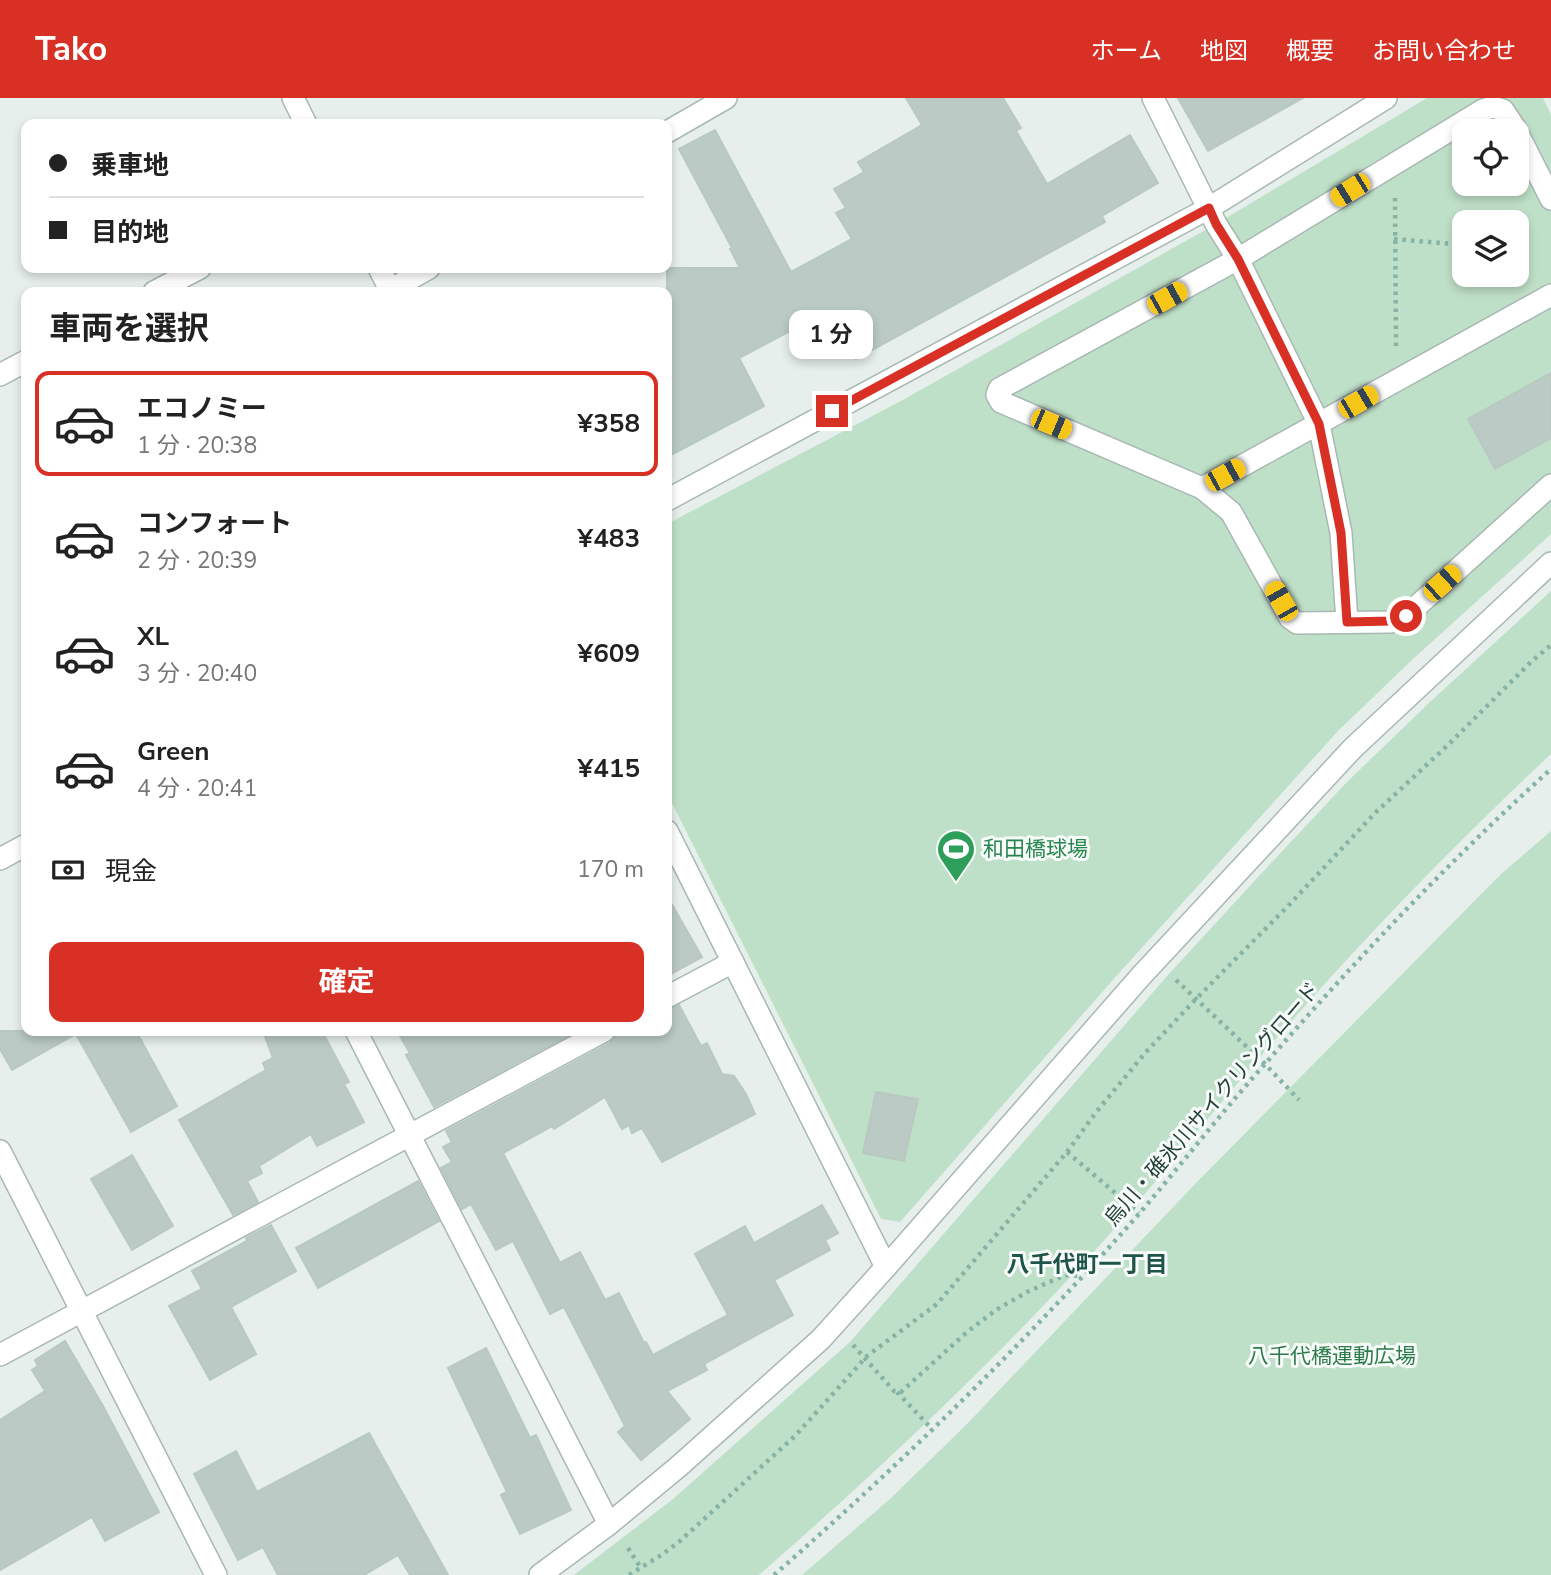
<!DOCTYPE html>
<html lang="ja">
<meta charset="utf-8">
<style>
:root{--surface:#fff;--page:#f6f6f6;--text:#222;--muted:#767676;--line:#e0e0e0;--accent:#d93025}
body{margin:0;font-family:"Nunito Sans","Noto Sans JP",sans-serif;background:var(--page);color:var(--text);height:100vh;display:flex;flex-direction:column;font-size:26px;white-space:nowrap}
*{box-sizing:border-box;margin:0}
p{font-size:23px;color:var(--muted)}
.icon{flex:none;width:38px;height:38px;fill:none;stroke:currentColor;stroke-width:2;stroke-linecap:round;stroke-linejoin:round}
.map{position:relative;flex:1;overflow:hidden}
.sheet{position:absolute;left:21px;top:189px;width:651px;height:749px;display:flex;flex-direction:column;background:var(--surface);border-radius:14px;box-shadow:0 4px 10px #0003}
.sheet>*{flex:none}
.guide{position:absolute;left:21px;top:21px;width:651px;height:154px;border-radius:14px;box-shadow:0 4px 10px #0003;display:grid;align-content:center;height:154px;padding:0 28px;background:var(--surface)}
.tools{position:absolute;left:1452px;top:21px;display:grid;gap:14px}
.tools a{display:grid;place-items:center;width:77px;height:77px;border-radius:14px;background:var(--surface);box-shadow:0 4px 10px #0003;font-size:35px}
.end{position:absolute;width:32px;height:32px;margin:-16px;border:9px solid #d93025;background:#fff;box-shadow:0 0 0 4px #fff}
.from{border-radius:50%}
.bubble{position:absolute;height:49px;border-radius:14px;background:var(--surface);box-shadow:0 4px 10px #0003;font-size:23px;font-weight:700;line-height:49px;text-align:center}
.car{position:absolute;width:21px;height:42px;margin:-21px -10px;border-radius:9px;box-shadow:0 0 5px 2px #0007;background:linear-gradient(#f5c518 24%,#345 0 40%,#f5c518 0 76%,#345 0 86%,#f5c518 0)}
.guide b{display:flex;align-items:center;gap:24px;height:66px;font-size:26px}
.guide b+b{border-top:2px solid var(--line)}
.guide i{width:18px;height:18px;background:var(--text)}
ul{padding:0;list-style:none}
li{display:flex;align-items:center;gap:21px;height:105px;margin:0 14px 10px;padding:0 14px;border:4px solid transparent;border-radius:14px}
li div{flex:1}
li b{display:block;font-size:26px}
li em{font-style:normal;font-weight:700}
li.selected{border-color:var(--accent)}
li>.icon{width:63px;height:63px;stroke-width:1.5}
h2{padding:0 28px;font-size:32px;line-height:84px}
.pay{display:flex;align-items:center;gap:18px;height:77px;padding:0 28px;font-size:26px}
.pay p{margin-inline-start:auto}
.cta{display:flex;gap:14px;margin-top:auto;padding:14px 28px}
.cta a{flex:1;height:80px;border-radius:14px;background:var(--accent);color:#fff;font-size:28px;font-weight:700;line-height:80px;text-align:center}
header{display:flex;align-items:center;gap:42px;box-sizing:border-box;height:98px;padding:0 35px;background:var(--accent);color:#fff}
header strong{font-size:33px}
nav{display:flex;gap:38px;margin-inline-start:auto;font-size:24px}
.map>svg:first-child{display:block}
.green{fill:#bfe0c8;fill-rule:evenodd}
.building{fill:#bbcac4;stroke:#b8c9c2;stroke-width:2}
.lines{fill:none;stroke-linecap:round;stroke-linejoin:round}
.minor-casing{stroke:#a8b8b2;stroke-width:24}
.path{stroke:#86b3a5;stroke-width:4.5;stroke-dasharray:3.5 5;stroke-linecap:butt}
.minor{stroke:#fff;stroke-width:21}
.route{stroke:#d93025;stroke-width:9}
.labels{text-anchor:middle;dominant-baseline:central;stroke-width:6;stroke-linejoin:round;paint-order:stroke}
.leisure-label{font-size:21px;fill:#27864d;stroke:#f7fbf9;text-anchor:start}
.street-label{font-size:21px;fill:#24423a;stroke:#f7fbf9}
.park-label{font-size:21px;fill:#2d7a4b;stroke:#f7fbf9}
.neighbourhood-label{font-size:23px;font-weight:bold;fill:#1f5548;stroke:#f7fbf9}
</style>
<header>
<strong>Tako</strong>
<nav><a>ホーム</a><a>地図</a><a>概要</a><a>お問い合わせ</a></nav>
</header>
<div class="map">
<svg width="1551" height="1477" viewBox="0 0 1551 1477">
<rect width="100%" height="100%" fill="#e6efeb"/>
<g class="green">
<path d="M1427 0H1543L1551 17V436L1413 561 1338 633 1119 875 900 1124 881 1121 667 695V426L899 304 1216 126ZM1465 33H1517V86H1465ZM1465 124H1517V177H1465Z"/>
<path d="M1551 493V656C1446 754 1347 858 1253 967 1210 1017 1168 1070 1124 1120 1011 1248 887 1365 759 1477H574L673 1401 850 1244 1168 877 1259 778 1346 685 1431 603Z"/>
<path d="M1551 733V1477H802L890 1401 967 1326 1196 1085 1500 777Z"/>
</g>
<g class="building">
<path d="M906 0H1003L1021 30 1016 33 1047 86 1130 37 1158 85 1102 118 1105 124 856 261 840 233 837 235 826 214 739 260 764 308 667 359V170H740L730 151 732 150 679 51 715 32 791 174 852 141 836 115 846 110 834 91 864 74 858 64 922 27Z"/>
<path d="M1178 0H1303L1208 53Z"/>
<path d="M1551 275V340L1495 371 1468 321Z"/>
<path d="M667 798 702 859 667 878Z"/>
<path d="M679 907 701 948 707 945 722 976 734 978 746 996 755 1016 662 1064 642 1030 632 1035 629 1027 622 1031 605 999 554 1031 552 1028 503 1055 560 1165 580 1154 605 1202 619 1195 644 1245 646 1244 653 1257 728 1217 695 1156 745 1128 754 1145 822 1107 838 1135 825 1142 830 1152 774 1182 793 1217 704 1266 707 1272 667 1293 690 1321 641 1362 618 1334 625 1328 564 1209 550 1216 513 1143 496 1152 471 1106 462 1111 441 1070 452 1064 443 1049 452 1044 446 1033 610 945 615 939 617 933H667V912Z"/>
<path d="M0 933H136L177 1008 131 1034 76 936 12 972 0 951Z"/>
<path d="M263 933H322L349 984 344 986 364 1024 317 1048 311 1036 259 1068 262 1075 247 1083 258 1104 233 1117 179 1022 266 972 263 965 273 960Z"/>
<path d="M397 933H577L434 1009 406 957 410 955Z"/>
<path d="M876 994 918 1001 904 1063 863 1055Z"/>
<path d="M132 1057 173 1128 132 1152 91 1081Z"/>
<path d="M418 1083 439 1123 318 1190 296 1150Z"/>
<path d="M271 1127 296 1173 231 1209 256 1256 210 1282 169 1208 202 1191 192 1173 247 1143 246 1140Z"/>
<path d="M65 1243 103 1308 159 1414 105 1443 92 1419 0 1472V1322L45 1293 32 1272 38 1268 35 1262Z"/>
<path d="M486 1250 530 1340 536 1337 571 1412 520 1436 501 1397 507 1394 448 1270Z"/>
<path d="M369 1335 448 1477H410L398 1457 364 1477H278L263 1449 238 1462 194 1376 236 1353 257 1394Z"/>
</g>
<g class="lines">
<defs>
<g id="minor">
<path d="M293 0 306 26"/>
<path d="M1153 0 1216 126 1238 161 1319 326 1341 435 1347 524"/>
<path d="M1517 33 1503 12 1493 9 1483 12 1238 161 999 291 997 297 1001 304 1202 390 1231 414 1290 520 1297 525 1391 524 1406 518 1551 387"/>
<path d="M667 34 726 0"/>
<path d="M1517 34 1551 101"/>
<path d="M379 170 391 194"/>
<path d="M390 192 429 170"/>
<path d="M154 194 200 170"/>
<path d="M0 277 26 263"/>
<path d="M1202 390 1551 197"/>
<path d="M667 402 1209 110 1386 0"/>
<path d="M667 733 886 1169"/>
<path d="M0 761 26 747"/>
<path d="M667 899 733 864"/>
<path d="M356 933 609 1426"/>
<path d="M0 1053 216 1477"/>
<path d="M0 1257 604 933"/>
<path d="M540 1477 609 1426 678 1369 821 1241 886 1169 1141 878 1353 650 1551 465"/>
</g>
</defs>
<use href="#minor" class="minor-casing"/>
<g class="path">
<path d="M1395 100 1396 248"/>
<path d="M1516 124 1525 113"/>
<path d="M1394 141 1465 147"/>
<path d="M1176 882 1265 966 1299 1002"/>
<path d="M1067 1054 1139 1115"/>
<path d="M853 1247 894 1293 901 1294 967 1234 996 1212 1027 1194 1065 1177 1082 1178"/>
<path d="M897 1294 932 1331"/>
<path d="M628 1450 641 1470"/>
<path d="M629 1477 663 1456 680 1443 795 1338 867 1258 937 1206 1067 1054 1097 1013 1146 954 1195 902 1290 806 1375 715 1449 646 1531 564 1551 547"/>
<path d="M774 1477C903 1364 1025 1245 1138 1117 1181 1067 1221 1015 1265 966 1355 863 1449 763 1551 671"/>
</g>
<use href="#minor" class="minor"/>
</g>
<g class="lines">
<path class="route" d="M832 313 1209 110 1216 126 1238 161 1319 326 1341 435 1347 524 1391 523 1406 518"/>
</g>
<defs>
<symbol id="stadium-pin" viewBox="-11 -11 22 30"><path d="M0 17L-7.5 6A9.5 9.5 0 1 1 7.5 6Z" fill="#2e9e5b" stroke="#f7fbf9"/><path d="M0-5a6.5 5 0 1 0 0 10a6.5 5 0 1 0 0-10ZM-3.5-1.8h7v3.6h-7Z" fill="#fff"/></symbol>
</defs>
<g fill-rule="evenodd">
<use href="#stadium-pin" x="934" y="729" width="44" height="60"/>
</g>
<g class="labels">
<g class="leisure-label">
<text x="983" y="751">和田橋球場</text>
</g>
<g class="street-label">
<text transform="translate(1212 1006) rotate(-49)">烏川・碓氷川サイクリングロード</text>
</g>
<g class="park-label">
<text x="1332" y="1258">八千代橋運動広場</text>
</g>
<g class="neighbourhood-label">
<text x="1087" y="1166">八千代町一丁目</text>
</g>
</g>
</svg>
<div class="tools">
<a><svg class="icon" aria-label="locate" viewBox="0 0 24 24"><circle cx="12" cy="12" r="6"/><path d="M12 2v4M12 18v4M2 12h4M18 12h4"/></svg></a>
<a><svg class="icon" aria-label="layers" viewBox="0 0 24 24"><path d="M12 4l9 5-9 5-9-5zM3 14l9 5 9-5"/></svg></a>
</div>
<i class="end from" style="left:1406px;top:518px"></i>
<i class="end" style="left:832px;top:313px"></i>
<div class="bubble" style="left:789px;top:212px;width:84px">1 分</div>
<i class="car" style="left:1350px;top:92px;rotate:238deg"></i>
<i class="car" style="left:1167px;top:200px;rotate:61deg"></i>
<i class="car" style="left:1358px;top:304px;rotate:60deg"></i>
<i class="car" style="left:1051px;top:326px;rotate:113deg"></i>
<i class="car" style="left:1225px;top:377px;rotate:61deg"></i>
<i class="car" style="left:1442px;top:485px;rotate:48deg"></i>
<i class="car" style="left:1281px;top:503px;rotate:330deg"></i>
<div class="guide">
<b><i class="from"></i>乗車地</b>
<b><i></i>目的地</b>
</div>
<section class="sheet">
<h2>車両を選択</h2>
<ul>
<li class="selected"><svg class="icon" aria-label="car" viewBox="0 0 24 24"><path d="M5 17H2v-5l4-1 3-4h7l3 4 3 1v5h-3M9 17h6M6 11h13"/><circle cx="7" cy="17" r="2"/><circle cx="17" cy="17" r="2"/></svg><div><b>エコノミー</b><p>1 分 · 20:38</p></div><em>¥358</em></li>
<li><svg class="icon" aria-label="car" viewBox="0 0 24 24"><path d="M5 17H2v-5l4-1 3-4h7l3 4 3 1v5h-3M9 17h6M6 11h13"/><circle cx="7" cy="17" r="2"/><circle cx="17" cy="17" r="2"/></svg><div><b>コンフォート</b><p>2 分 · 20:39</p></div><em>¥483</em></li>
<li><svg class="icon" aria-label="car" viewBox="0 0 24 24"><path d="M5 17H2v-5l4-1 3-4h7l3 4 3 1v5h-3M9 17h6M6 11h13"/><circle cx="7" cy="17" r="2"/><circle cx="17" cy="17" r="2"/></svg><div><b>XL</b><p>3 分 · 20:40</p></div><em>¥609</em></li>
<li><svg class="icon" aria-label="car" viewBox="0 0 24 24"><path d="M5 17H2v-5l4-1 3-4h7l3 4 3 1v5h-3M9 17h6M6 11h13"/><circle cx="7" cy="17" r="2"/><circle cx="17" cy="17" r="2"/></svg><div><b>Green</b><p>4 分 · 20:41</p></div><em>¥415</em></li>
</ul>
<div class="pay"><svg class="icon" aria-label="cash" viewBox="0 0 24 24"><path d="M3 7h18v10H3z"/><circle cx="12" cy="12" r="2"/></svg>現金<p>170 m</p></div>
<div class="cta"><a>確定</a></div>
</section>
</div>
